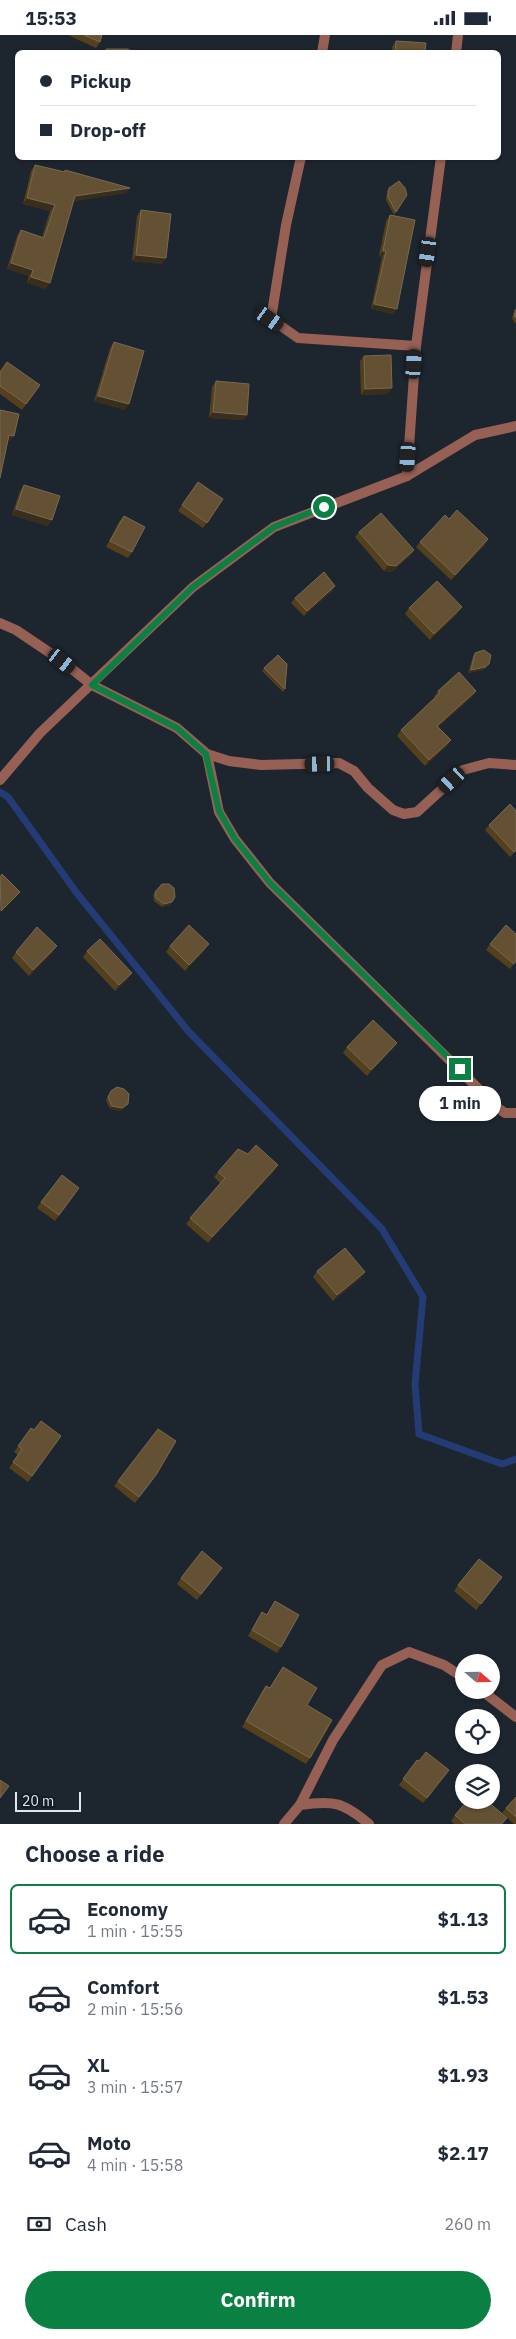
<!DOCTYPE html>
<meta charset="utf-8">
<style>
:root{--surface:#fff;--page:#f6f6f7;--text:#1f2937;--muted:#747a83;--line:#e0e1e3;--accent:#0b8043}
body{margin:0;font-family:"IBM Plex Sans",sans-serif;background:var(--page);color:var(--text);height:100vh;display:flex;flex-direction:column;font-size:19px;white-space:nowrap}
*{box-sizing:border-box;margin:0}
p{font-size:16px;color:var(--muted)}
.icon{flex:none;width:28px;height:28px;fill:none;stroke:currentColor;stroke-width:2;stroke-linecap:round;stroke-linejoin:round}
.map{position:relative;height:1789px;overflow:hidden}
.details{display:flex;flex-direction:column;background:var(--surface);flex:1}
.details>*{flex:none}
.hud{position:absolute;left:15px;top:15px;width:486px;height:110px;border-radius:8px;box-shadow:0 1px 4px #0004;display:grid;align-content:center;height:110px;padding:0 25px;background:var(--surface)}
.needle{width:32px;rotate:110deg}
.fabs{position:absolute;left:455px;top:1619px;display:grid;gap:10px}
.fabs a{display:grid;place-items:center;width:45px;height:45px;border-radius:50%;background:var(--surface);box-shadow:0 1px 4px #0004;font-size:25px}
.scale{position:absolute;left:15px;bottom:12px;width:66px;box-sizing:border-box;padding-left:5px;border:2px solid #e0e6ed;border-top:0;font-size:14px;line-height:18px;white-space:nowrap;color:#e0e6ed;-webkit-text-stroke:4px #131c26;paint-order:stroke}
.end{position:absolute;width:22px;height:22px;margin:-11px;border:6px solid #0b8043;background:#fff;box-shadow:0 0 0 2px #fff}
.from{border-radius:50%}
.bubble{position:absolute;height:35px;border-radius:18px;background:var(--surface);box-shadow:0 1px 4px #0004;font-size:16px;font-weight:700;line-height:35px;text-align:center}
.car{position:absolute;width:15px;height:30px;margin:-15px -8px;border-radius:6px;box-shadow:0 0 4px 1px #0007;background:linear-gradient(#222 24%,#8ab4d8 0 40%,#222 0 76%,#8ab4d8 0 86%,#222 0)}
.hud b{display:flex;align-items:center;gap:18px;height:48px;font-size:19px}
.hud b+b{border-top:1px solid var(--line)}
.hud i{width:12px;height:12px;background:var(--text)}
ul{padding:0;list-style:none}
li{display:flex;align-items:center;gap:15px;height:70px;margin:0 10px 8px;padding:0 15px;border:2px solid transparent;border-radius:8px}
li div{flex:1}
li b{display:block;font-size:19px}
li em{font-style:normal;font-weight:700}
li.selected{border-color:var(--accent)}
li>.icon{width:45px;height:45px;stroke-width:1.5}
h2{padding:0 25px;font-size:22px;line-height:60px}
.pay{display:flex;align-items:center;gap:12px;height:55px;padding:0 25px;font-size:19px}
.pay p{margin-inline-start:auto}
.action{display:flex;gap:10px;margin-top:auto;padding:10px 25px}
.action a{flex:1;height:58px;border-radius:30px;background:var(--accent);color:#fff;font-size:20px;font-weight:700;line-height:58px;text-align:center}
.status{display:flex;justify-content:space-between;align-items:center;height:35px;padding:0 25px;background:var(--surface);direction:ltr}
.status svg{height:14px;fill:currentColor}
.map>svg:first-child{display:block}
.lines{fill:none;stroke-linecap:round;stroke-linejoin:round}
.stream{stroke:#243c75;stroke-width:7}
.street{stroke:#966054;stroke-width:10}
.wall{fill:#55401e}
.shaded-wall{fill:#392d1b}
.building{fill:#645134;stroke:#786951}
.route{stroke:#0b8043;stroke-width:6}
</style>
<div class="status"><b>15:53</b><svg viewBox="0 0 49 12"><path d="M0 12V9h3v3zM5 12V6h3v6zM10 12V3h3v9zM15 12V0h3v12zM26 1h20v11H26zM47 4h2v5h-2z"/></svg></div>
<div class="map">
<svg width="516" height="1789" viewBox="0 0 516 1789">
<rect width="100%" height="100%" fill="#1d252f"/>
<g class="lines">
<path class="stream" d="M0 757 8 762 76 857 189 997 382 1194 423 1262 415 1349 419 1399 502 1429 516 1424"/>
<g class="street">
<path d="M322 18 325 0"/>
<path d="M456 18 458 0"/>
<path d="M301 122 286 190 271 284 298 303 416 311"/>
<path d="M407 441 416 311 441 122"/>
<path d="M0 588 16 595 62 626 92 650 177 693 207 719 229 726 261 730 339 728 354 736 368 753 393 775 404 779 417 777 463 735 489 728 516 730"/>
<path d="M207 719 219 777 235 804 270 848 498 1073 505 1078H516"/>
<path d="M0 745 40 698 193 552 274 492 407 441 475 400 516 391"/>
<path d="M481 1655 516 1682"/>
<path d="M300 1770 333 1705 382 1630 409 1617 444 1630 464 1643"/>
<path d="M284 1789 300 1770C333 1765 343 1767 369 1789"/>
</g>
</g>
<g class="wall">
<path d="M68 0H102L100 7 96 13Z"/>
<path d="M396 6 425 18H392V12Z"/>
<path d="M35 130 64 137 65 135 130 153 126 158 73 166 46 254 27 248 29 241 7 234 17 201 21 195 42 202 50 176 23 169 31 136Z"/>
<path d="M389 153 407 160 394 180 386 165 387 156Z"/>
<path d="M141 175 162 229 132 226 137 181Z"/>
<path d="M390 180 393 279 371 274 382 222 379 221 386 186Z"/>
<path d="M516 273V289L512 284 514 276Z"/>
<path d="M114 307 125 375 94 366 110 313Z"/>
<path d="M364 321 388 359 361 360 360 326Z"/>
<path d="M0 337 40 350 22 375 0 359Z"/>
<path d="M216 346 247 380 243 385 209 383 212 352Z"/>
<path d="M198 447 223 464 203 493 178 476Z"/>
<path d="M24 450 48 491 12 480 20 456Z"/>
<path d="M124 481 132 517 128 523 106 512 119 487Z"/>
<path d="M449 484 488 504 485 510 451 545 416 512 420 507Z"/>
<path d="M359 497 414 515 410 521 392 537 384 536 355 502Z"/>
<path d="M335 551 332 556 304 581 291 568 295 563Z"/>
<path d="M409 573 458 578 430 605 405 579Z"/>
<path d="M475 618 487 632 483 635 468 638 473 621Z"/>
<path d="M264 633 285 654 283 657 262 636Z"/>
<path d="M438 656H476L472 662 438 692 447 711 425 731 397 701 401 695 435 663 434 662Z"/>
<path d="M489 790 516 816 510 822 485 795Z"/>
<path d="M155 857 170 870 162 872 154 866 153 860Z"/>
<path d="M490 909 516 926 510 934 486 915Z"/>
<path d="M170 911 205 915 185 936 166 917Z"/>
<path d="M87 916 128 944 115 956 83 922Z"/>
<path d="M16 917H53L29 941 12 923Z"/>
<path d="M397 1008 392 1014 367 1041 343 1018 347 1012Z"/>
<path d="M111 1056 126 1072 120 1076 110 1074 106 1065Z"/>
<path d="M274 1136 208 1208 186 1189 220 1148 214 1142 218 1137Z"/>
<path d="M79 1153 55 1186 37 1173 41 1167Z"/>
<path d="M317 1236 361 1243 333 1266 313 1242Z"/>
<path d="M31 1393 34 1395 61 1401 28 1447 9 1433 18 1420 14 1417Z"/>
<path d="M118 1446H152L135 1468 114 1451Z"/>
<path d="M218 1538 197 1565 177 1549 181 1543Z"/>
<path d="M502 1542 476 1575 454 1556 458 1550Z"/>
<path d="M275 1566 281 1612 277 1618 248 1601 262 1577 266 1580Z"/>
<path d="M283 1632 307 1670 310 1723 306 1729 242 1692 262 1657 266 1651 270 1653Z"/>
<path d="M417 1725 419 1726 449 1735 423 1768 399 1750Z"/>
<path d="M516 1762V1789H514L502 1778 506 1773Z"/>
<path d="M455 1780 507 1783 503 1789H454L451 1786Z"/>
</g>
<g class="shaded-wall">
<path d="M385 122H412L410 126Z"/>
<path d="M130 153 126 158 71 167 75 161Z"/>
<path d="M27 163 55 170 50 176 23 169Z"/>
<path d="M383 216H386L382 222 379 221Z"/>
<path d="M136 220 166 223 162 229 132 226Z"/>
<path d="M11 228 33 235 29 241 7 234Z"/>
<path d="M31 242 50 248 46 254 27 248Z"/>
<path d="M374 269 397 274 393 279 371 274Z"/>
<path d="M392 353 388 359 361 360 365 354Z"/>
<path d="M98 361 129 369 125 375 94 366Z"/>
<path d="M213 377 247 380 243 385 209 383Z"/>
<path d="M9 400 14 401 10 406 5 405Z"/>
<path d="M16 474 52 485 48 491 12 480Z"/>
<path d="M488 504 485 510 451 545 455 540Z"/>
<path d="M414 515 410 521 392 537 384 536 388 530Z"/>
<path d="M335 551 332 556 304 581 307 576Z"/>
<path d="M462 572 458 578 430 605 434 599Z"/>
<path d="M489 629 483 635 468 638 471 635Z"/>
<path d="M476 656 472 662 433 697 437 691Z"/>
<path d="M451 705 447 711 425 731 429 725Z"/>
<path d="M20 857 16 862 0 879 1 876Z"/>
<path d="M172 867 170 870 162 872 164 869Z"/>
<path d="M209 909 205 915 185 936 189 930Z"/>
<path d="M57 911 53 917 29 941 33 935Z"/>
<path d="M132 938 128 944 115 956 119 950Z"/>
<path d="M397 1008 392 1014 367 1041 371 1035Z"/>
<path d="M128 1069 126 1072 120 1076 110 1074 112 1071Z"/>
<path d="M278 1130 274 1136 208 1208 212 1202Z"/>
<path d="M365 1237 361 1243 333 1266 337 1260Z"/>
</g>
<g class="building">
<path d="M84 0H102L100 7Z"/>
<path d="M396 6 426 8 425 18H395Z"/>
<path d="M106 14H128L134 18H106Z"/>
<path d="M35 130 65 137V135L130 153 75 161 50 248 31 242 33 235 11 228 21 195 44 203 55 170 27 163Z"/>
<path d="M399 146 405 153 407 160 396 177 388 162 389 153Z"/>
<path d="M141 175 171 179 166 223 136 220Z"/>
<path d="M390 180 415 185 397 274 374 269 386 216H383Z"/>
<path d="M516 274V283L514 281Z"/>
<path d="M114 307 144 316 129 369 98 361Z"/>
<path d="M391 320 392 353 365 354 364 321Z"/>
<path d="M7 327 40 350 26 369 0 351V337Z"/>
<path d="M216 346 249 349 247 380 213 377Z"/>
<path d="M0 375 19 379 14 401 9 400 0 443Z"/>
<path d="M198 447 223 464 207 488 182 470Z"/>
<path d="M24 450 60 461 52 485 16 474Z"/>
<path d="M457 475 488 504 455 540 420 507 445 480 449 484Z"/>
<path d="M381 478 414 515 396 531 388 530 359 497Z"/>
<path d="M124 481 145 492 132 517 110 506Z"/>
<path d="M324 537 335 551 307 576 295 563Z"/>
<path d="M437 546 462 572 434 599 409 573Z"/>
<path d="M484 615 491 620 489 629 485 632 471 635 475 618Z"/>
<path d="M278 620 287 629 285 654 264 633Z"/>
<path d="M459 637 476 656 437 691 451 705 429 725 401 695 440 658 438 656Z"/>
<path d="M510 769 516 776V815L514 817 489 790Z"/>
<path d="M2 839 20 857 1 876 0 842Z"/>
<path d="M162 849H169L174 853 175 862 172 867 164 869 156 863 155 857Z"/>
<path d="M189 890 209 909 189 930 170 911Z"/>
<path d="M506 890 516 899V926L514 929 490 909Z"/>
<path d="M37 892 57 911 33 935 16 917Z"/>
<path d="M100 904 132 938 119 950 87 916Z"/>
<path d="M373 985 397 1008 371 1035 347 1012Z"/>
<path d="M117 1052 124 1054 129 1059 128 1069 122 1073 112 1071 108 1062 111 1056Z"/>
<path d="M256 1110 278 1130 212 1202 190 1183 225 1143 218 1137 238 1114 248 1119Z"/>
<path d="M62 1140 79 1153 59 1180 41 1167Z"/>
<path d="M345 1213 365 1237 337 1260 317 1236Z"/>
<path d="M41 1386 61 1401 32 1441 13 1427 22 1414 18 1411 31 1393 34 1395Z"/>
<path d="M158 1394 176 1406 156 1440 139 1462 118 1446Z"/>
<path d="M202 1516 222 1533 201 1559 181 1543Z"/>
<path d="M479 1524 502 1542 481 1569 458 1550Z"/>
<path d="M275 1566 299 1580 281 1612 252 1595 262 1577 267 1580Z"/>
<path d="M283 1632 317 1653 307 1670 332 1685 310 1723 246 1686 266 1651 270 1653Z"/>
<path d="M426 1717 449 1735 427 1763 403 1744 417 1725 419 1726Z"/>
<path d="M0 1745 9 1751 0 1763Z"/>
<path d="M516 1762V1782L506 1773Z"/>
<path d="M468 1765H486L507 1783 501 1789H465L455 1780Z"/>
</g>
<g class="lines">
<path class="route" d="M324 472 274 492 193 552 92 650 177 693 206 719 219 776 235 804 270 848 460 1034"/>
</g>
</svg>
<div class="fabs">
<a><svg class="needle" viewBox="-14 -14 28 28"><path d="M0-13l5 13h-10z" fill="#e53935"/><path d="M0 13l5-13h-10z" fill="#747a83"/></svg></a>
<a><svg class="icon" aria-label="locate" viewBox="0 0 24 24"><circle cx="12" cy="12" r="6"/><path d="M12 2v4M12 18v4M2 12h4M18 12h4"/></svg></a>
<a><svg class="icon" aria-label="layers" viewBox="0 0 24 24"><path d="M12 4l9 5-9 5-9-5zM3 14l9 5 9-5"/></svg></a>
</div>
<div class="scale">20 m</div>
<i class="end from" style="left:324px;top:472px"></i>
<i class="end" style="left:460px;top:1034px"></i>
<div class="bubble" style="left:419px;top:1051px;width:82px">1 min</div>
<i class="car" style="left:428px;top:217px;rotate:188deg"></i>
<i class="car" style="left:270px;top:284px;rotate:125deg"></i>
<i class="car" style="left:414px;top:329px;rotate:4deg"></i>
<i class="car" style="left:408px;top:422px;rotate:184deg"></i>
<i class="car" style="left:62px;top:626px;rotate:128deg"></i>
<i class="car" style="left:320px;top:729px;rotate:269deg"></i>
<i class="car" style="left:452px;top:745px;rotate:228deg"></i>
<div class="hud">
<b><i class="from"></i>Pickup</b>
<b><i></i>Drop-off</b>
</div>
</div>
<section class="details">
<h2>Choose a ride</h2>
<ul>
<li class="selected"><svg class="icon" aria-label="car" viewBox="0 0 24 24"><path d="M5 17H2v-5l4-1 3-4h7l3 4 3 1v5h-3M9 17h6M6 11h13"/><circle cx="7" cy="17" r="2"/><circle cx="17" cy="17" r="2"/></svg><div><b>Economy</b><p>1 min · 15:55</p></div><em>$1.13</em></li>
<li><svg class="icon" aria-label="car" viewBox="0 0 24 24"><path d="M5 17H2v-5l4-1 3-4h7l3 4 3 1v5h-3M9 17h6M6 11h13"/><circle cx="7" cy="17" r="2"/><circle cx="17" cy="17" r="2"/></svg><div><b>Comfort</b><p>2 min · 15:56</p></div><em>$1.53</em></li>
<li><svg class="icon" aria-label="car" viewBox="0 0 24 24"><path d="M5 17H2v-5l4-1 3-4h7l3 4 3 1v5h-3M9 17h6M6 11h13"/><circle cx="7" cy="17" r="2"/><circle cx="17" cy="17" r="2"/></svg><div><b>XL</b><p>3 min · 15:57</p></div><em>$1.93</em></li>
<li><svg class="icon" aria-label="car" viewBox="0 0 24 24"><path d="M5 17H2v-5l4-1 3-4h7l3 4 3 1v5h-3M9 17h6M6 11h13"/><circle cx="7" cy="17" r="2"/><circle cx="17" cy="17" r="2"/></svg><div><b>Moto</b><p>4 min · 15:58</p></div><em>$2.17</em></li>
</ul>
<div class="pay"><svg class="icon" aria-label="cash" viewBox="0 0 24 24"><path d="M3 7h18v10H3z"/><circle cx="12" cy="12" r="2"/></svg>Cash<p>260 m</p></div>
<div class="action"><a>Confirm</a></div>
</section>
